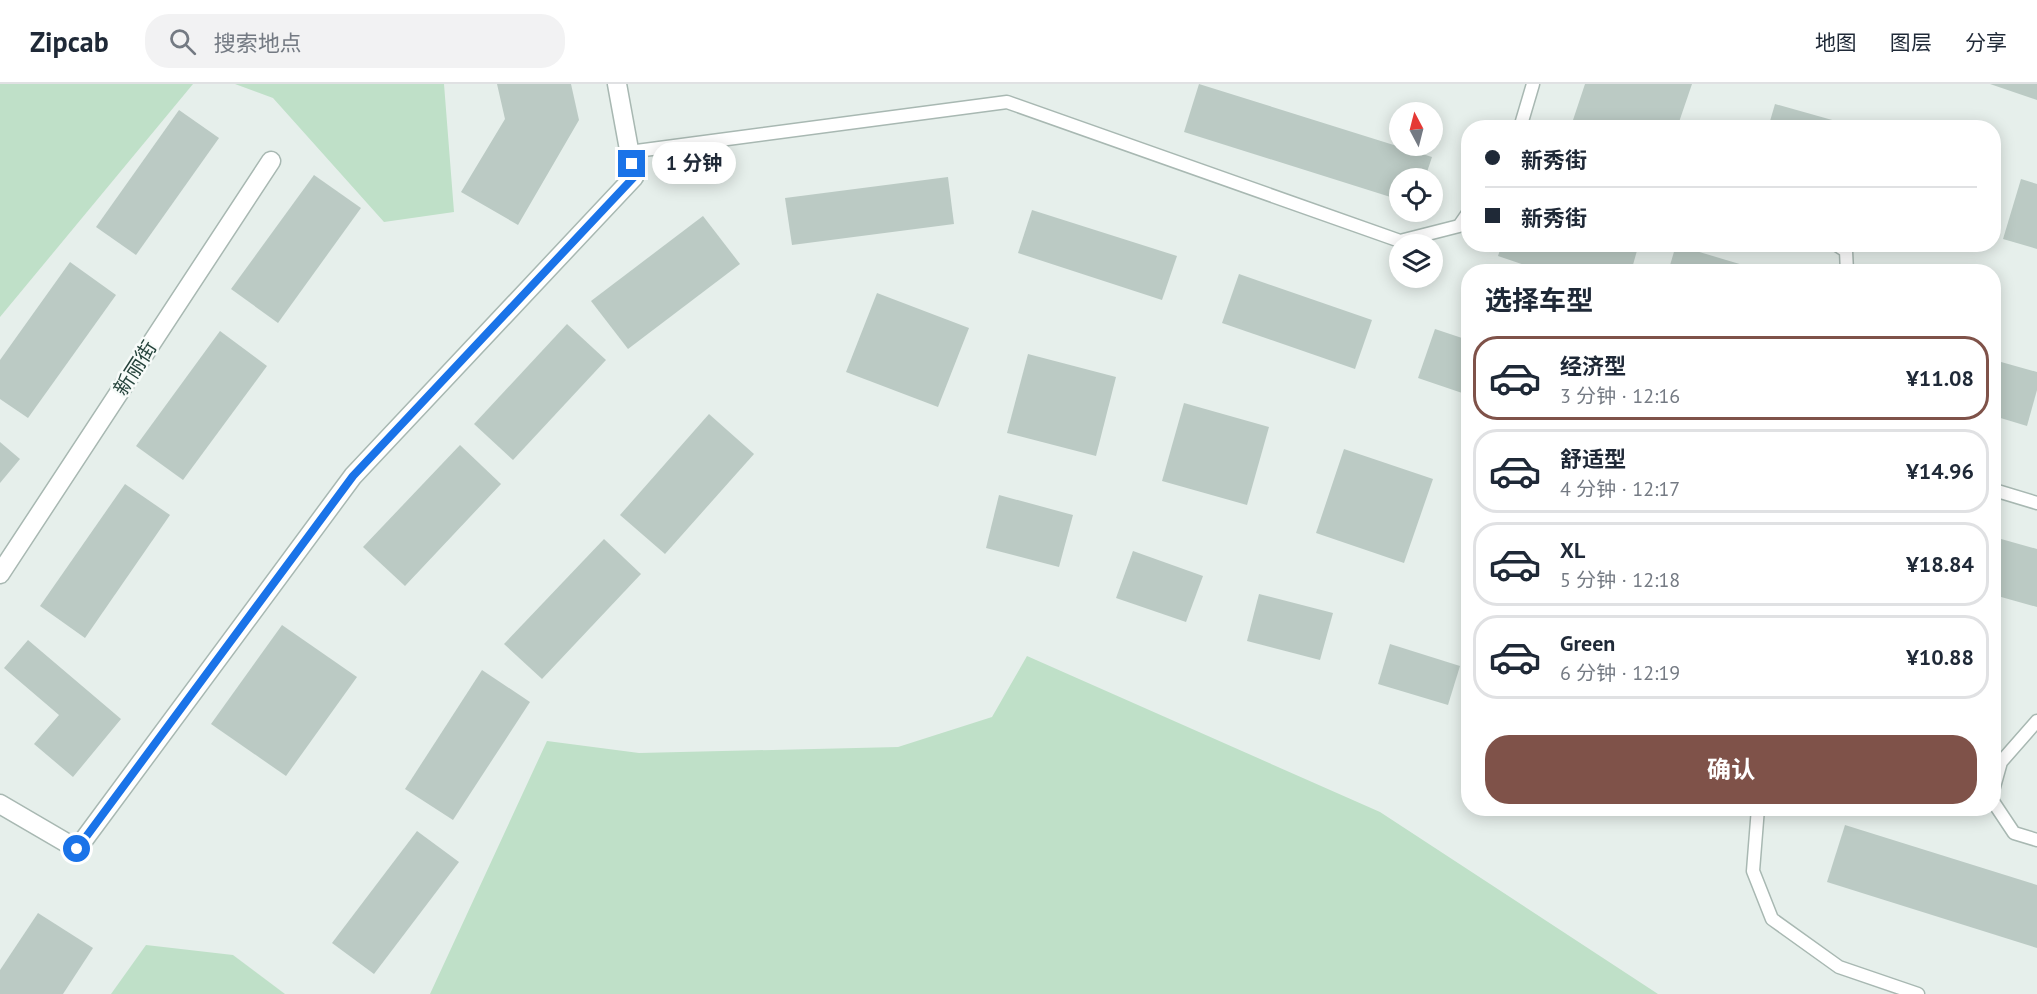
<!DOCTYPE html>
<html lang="zh">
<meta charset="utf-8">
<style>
:root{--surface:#fff;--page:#f2f2f3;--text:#1f2937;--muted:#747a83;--line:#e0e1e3;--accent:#7f5249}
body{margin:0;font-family:"PT Sans","Noto Sans SC",sans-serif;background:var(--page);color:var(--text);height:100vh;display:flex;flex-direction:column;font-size:22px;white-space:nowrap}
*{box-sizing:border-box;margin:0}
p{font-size:20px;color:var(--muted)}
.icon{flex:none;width:33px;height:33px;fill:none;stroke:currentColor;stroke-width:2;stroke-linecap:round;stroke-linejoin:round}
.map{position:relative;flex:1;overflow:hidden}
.side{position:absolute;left:1461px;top:180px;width:540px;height:552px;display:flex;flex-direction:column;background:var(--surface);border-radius:24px;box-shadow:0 3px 15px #0003}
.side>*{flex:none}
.hud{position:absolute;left:1461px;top:36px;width:540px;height:132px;border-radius:24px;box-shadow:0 3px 15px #0003;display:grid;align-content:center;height:132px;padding:0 24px;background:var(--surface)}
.needle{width:39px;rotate:353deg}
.buttons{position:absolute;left:1389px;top:18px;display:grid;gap:12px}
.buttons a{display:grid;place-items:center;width:54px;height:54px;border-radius:50%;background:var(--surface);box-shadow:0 3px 15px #0003;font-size:30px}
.end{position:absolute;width:27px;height:27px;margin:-14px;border:8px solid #1a73e8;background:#fff;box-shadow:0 0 0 3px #fff}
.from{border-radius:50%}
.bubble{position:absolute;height:42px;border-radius:21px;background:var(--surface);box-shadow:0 3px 15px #0003;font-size:20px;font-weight:700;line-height:42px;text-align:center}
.hud b{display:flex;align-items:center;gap:21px;height:57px;font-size:22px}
.hud b+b{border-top:2px solid var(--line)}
.hud i{width:15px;height:15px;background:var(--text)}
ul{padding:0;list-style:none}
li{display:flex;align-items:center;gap:18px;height:84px;margin:0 12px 9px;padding:0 12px;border:3px solid var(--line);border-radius:24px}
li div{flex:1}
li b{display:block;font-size:22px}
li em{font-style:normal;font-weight:700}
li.active{border-color:var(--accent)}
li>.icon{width:54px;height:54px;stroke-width:1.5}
h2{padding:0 24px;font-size:27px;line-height:72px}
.button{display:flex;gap:12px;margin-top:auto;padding:12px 24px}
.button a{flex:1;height:69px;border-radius:24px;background:var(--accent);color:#fff;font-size:24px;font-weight:700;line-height:69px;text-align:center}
header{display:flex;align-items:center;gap:36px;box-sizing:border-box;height:84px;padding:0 30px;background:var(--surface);border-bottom:2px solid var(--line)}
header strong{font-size:28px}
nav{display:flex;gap:33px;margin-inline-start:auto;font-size:21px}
.search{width:420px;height:54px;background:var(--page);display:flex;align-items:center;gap:15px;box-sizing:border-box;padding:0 21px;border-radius:24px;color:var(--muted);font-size:22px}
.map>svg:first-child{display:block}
.green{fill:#bfe0c8}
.building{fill:#bbcac4}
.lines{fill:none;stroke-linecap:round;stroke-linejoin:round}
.lane-casing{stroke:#a8b8b2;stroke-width:15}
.street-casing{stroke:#a8b8b2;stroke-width:21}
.lane{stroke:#fff;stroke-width:12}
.street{stroke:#fff;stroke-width:18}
.route{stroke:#1a73e8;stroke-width:8}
.labels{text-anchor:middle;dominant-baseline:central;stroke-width:5;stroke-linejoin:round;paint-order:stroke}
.street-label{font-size:20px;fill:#24423a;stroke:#f7fbf9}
</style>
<header>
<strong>Zipcab</strong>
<div class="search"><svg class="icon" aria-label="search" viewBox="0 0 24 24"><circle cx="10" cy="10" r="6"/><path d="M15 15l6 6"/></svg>搜索地点</div>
<nav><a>地图</a><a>图层</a><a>分享</a></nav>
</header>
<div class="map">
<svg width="2037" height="910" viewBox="0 0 2037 910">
<rect width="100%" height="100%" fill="#e6efeb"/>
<g class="green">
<path d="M0 0H193L0 233Z"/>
<path d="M235 0H444L454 128 384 138 273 14Z"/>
<path d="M1027 572 1380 728 1658 910H430L547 657 639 669 898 663 992 633Z"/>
<path d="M146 861 233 871 285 910H111Z"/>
</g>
<g class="building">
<path d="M497 0H571L579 36 518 141 461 108 505 35Z"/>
<path d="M1199 0 1432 73 1425 94H1400V116L1184 48Z"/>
<path d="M1585 0H1692L1677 44H1594L1573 36Z"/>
<path d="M1990 0H2037V16Z"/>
<path d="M1775 20 1857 43V44H1768Z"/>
<path d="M179 26 219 54 136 171 96 143Z"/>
<path d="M314 91 361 124 278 239 231 205Z"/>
<path d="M948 93 954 140 792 161 785 114Z"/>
<path d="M2021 95 2037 100V165L2003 155Z"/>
<path d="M1032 126 1177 172 1162 216 1018 169Z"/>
<path d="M703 132 740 180 628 265 591 217Z"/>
<path d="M1502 160H1631L1638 163 1631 188H1545L1498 172Z"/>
<path d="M1676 161 1763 187V188H1668Z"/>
<path d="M70 178 116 211 28 334 0 315V276Z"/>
<path d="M1239 190 1372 236 1355 285 1222 239Z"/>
<path d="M877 209 969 244 938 323 846 288Z"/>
<path d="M567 240 606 276 513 376 474 340Z"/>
<path d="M1435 245 1468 256V311L1418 294Z"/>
<path d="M220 247 267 282 183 396 136 362Z"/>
<path d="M1028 270 1116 293 1096 372 1007 349Z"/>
<path d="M1994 276 2037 288V306L2027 342 1994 332Z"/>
<path d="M1184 319 1269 343 1247 421 1162 397Z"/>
<path d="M709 330 754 370 665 470 620 431Z"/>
<path d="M0 358 20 375 0 399Z"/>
<path d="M460 361 501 400 405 502 363 463Z"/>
<path d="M1344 365 1433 395 1404 479 1316 449Z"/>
<path d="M125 400 170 431 85 554 40 522Z"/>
<path d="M999 411 1073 431 1059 483 986 464Z"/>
<path d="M1994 453 2037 465V523L1994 511Z"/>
<path d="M604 455 641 490 542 595 504 560Z"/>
<path d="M1133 467 1203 492 1186 538 1116 514Z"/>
<path d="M1259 510 1333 529 1320 576 1247 557Z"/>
<path d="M282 541 357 593 286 692 211 640Z"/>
<path d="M28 556 121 635 73 693 34 660 59 631 4 584Z"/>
<path d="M1390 560 1460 582 1448 621 1378 600Z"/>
<path d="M482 586 530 618 453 736 405 705Z"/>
<path d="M1845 741 2037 801V864L1827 798Z"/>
<path d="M417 747 459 778 374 890 332 859Z"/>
<path d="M38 829 93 864 63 910H0V886Z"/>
</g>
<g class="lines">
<defs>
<g id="lane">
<path d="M1520 44 1533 0"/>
<path d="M629 68 1007 18 1400 157 1459 142 1468 129"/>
<path d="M1835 160 1846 167 1847 188"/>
<path d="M1994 406 2037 419"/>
<path d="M1994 703 2001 678 2037 637"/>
<path d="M1994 719 2014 749 2037 756"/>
<path d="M1758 724 1753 787 1772 835 1839 883 1918 910"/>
</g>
<g id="street">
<path d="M0 490 271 77"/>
<path d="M0 720 77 765 353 392 634 93 617 0"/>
</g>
</defs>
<use href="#lane" class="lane-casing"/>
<use href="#street" class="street-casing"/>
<use href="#lane" class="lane"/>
<use href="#street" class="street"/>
</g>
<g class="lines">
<path class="route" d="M77 765 353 392 634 93 632 80"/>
</g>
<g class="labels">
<g class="street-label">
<text transform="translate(135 284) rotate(-57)">新丽街</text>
</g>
</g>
</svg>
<div class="buttons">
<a><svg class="needle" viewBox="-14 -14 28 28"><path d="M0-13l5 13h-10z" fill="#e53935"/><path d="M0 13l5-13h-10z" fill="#747a83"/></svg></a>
<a><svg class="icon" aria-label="locate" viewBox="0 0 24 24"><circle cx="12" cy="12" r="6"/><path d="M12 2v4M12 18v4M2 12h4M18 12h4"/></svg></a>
<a><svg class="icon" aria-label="layers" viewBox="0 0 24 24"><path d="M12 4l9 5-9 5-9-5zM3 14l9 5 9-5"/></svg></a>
</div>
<i class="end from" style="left:77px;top:765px"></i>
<i class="end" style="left:632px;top:80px"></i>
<div class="bubble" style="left:652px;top:58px;width:84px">1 分钟</div>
<div class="hud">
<b><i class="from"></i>新秀街</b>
<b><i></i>新秀街</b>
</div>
<section class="side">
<h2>选择车型</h2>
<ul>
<li class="active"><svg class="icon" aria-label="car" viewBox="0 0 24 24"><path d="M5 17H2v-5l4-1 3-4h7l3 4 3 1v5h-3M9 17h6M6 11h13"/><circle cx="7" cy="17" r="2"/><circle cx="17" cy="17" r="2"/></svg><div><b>经济型</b><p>3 分钟 · 12:16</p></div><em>¥11.08</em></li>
<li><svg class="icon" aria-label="car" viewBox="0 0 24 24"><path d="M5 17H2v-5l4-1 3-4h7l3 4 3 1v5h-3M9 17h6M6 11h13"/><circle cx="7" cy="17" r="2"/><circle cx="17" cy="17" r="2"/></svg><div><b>舒适型</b><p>4 分钟 · 12:17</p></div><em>¥14.96</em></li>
<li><svg class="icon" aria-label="car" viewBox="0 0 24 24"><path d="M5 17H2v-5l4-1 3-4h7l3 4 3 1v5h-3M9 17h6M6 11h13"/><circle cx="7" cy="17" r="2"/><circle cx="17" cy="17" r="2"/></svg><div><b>XL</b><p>5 分钟 · 12:18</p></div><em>¥18.84</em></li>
<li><svg class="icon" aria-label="car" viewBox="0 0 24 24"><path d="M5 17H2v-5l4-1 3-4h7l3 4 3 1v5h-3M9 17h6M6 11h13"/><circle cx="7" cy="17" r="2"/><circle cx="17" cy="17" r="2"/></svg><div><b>Green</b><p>6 分钟 · 12:19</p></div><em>¥10.88</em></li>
</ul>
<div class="button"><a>确认</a></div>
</section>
</div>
